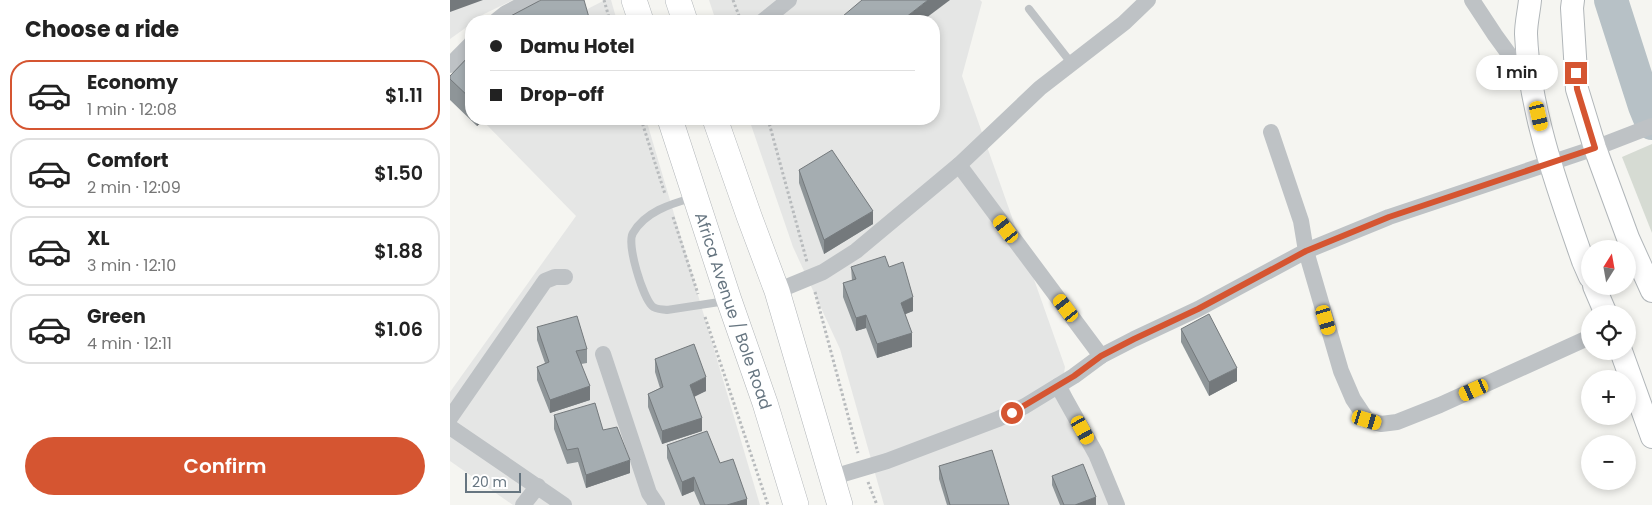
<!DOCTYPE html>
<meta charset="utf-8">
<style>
:root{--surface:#fff;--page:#f6f6f6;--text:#222;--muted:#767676;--line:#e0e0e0;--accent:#d55531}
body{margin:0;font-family:Poppins,sans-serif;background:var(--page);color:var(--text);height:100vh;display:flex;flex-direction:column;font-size:19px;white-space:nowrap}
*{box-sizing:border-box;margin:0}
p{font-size:16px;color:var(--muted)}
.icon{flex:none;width:28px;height:28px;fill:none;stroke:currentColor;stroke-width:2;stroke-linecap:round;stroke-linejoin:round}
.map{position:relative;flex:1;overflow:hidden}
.drawer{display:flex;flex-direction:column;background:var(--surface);width:450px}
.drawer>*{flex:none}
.guide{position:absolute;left:15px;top:15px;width:475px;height:110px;border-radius:20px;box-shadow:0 2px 8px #0003;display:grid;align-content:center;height:110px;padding:0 25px;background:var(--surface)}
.needle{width:32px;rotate:11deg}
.buttons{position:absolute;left:1131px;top:240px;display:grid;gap:10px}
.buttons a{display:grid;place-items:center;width:55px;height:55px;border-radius:50%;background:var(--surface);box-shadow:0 2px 8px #0003;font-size:25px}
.scale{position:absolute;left:15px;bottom:12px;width:56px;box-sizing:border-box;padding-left:5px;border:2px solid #667580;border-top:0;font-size:14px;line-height:18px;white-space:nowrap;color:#667580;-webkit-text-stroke:4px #fff;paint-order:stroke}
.end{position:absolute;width:22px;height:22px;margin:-11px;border:6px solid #d55531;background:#fff;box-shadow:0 0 0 2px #fff}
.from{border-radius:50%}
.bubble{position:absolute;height:35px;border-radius:18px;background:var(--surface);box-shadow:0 2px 8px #0003;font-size:16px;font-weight:600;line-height:35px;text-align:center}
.car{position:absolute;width:15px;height:30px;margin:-15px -8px;border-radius:6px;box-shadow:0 0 4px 1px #0007;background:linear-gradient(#f5c518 24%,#345 0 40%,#f5c518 0 76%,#345 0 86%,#f5c518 0)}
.guide b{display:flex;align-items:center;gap:18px;height:48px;font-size:19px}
.guide b+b{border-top:1px solid var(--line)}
.guide i{width:12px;height:12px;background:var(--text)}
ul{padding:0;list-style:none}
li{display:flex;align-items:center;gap:15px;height:70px;margin:0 10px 8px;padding:0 15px;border:2px solid var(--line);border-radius:20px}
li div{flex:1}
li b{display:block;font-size:19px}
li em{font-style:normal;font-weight:600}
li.on{border-color:var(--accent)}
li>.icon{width:45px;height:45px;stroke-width:1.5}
h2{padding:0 25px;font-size:22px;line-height:60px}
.action{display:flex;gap:10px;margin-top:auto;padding:10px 25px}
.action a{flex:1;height:58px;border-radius:30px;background:var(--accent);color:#fff;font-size:20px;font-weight:600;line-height:58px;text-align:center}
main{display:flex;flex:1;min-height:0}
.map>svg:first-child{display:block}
.built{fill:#e5e6e5}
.green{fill:#d6dbd3}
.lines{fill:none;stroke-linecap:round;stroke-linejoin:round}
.river{stroke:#b7c1c6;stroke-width:34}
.secondary-casing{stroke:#b1b6b9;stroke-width:24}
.primary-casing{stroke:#b2b6b9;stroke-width:26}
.path{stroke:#b8bbbd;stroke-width:3;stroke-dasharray:2.5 2.5;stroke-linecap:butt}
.service{stroke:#bec2c5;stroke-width:8}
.minor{stroke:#bec2c5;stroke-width:16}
.secondary{stroke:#fff;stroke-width:22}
.primary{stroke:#fff;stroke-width:25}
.wall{fill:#8e9598}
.shaded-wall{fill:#74797c}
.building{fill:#a5adb1;stroke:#74797c}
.route{stroke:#d55531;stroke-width:6}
.labels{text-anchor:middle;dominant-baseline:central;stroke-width:5;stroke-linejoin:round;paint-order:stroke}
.street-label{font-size:16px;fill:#667580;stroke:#fff}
</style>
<main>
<section class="drawer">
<h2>Choose a ride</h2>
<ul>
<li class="on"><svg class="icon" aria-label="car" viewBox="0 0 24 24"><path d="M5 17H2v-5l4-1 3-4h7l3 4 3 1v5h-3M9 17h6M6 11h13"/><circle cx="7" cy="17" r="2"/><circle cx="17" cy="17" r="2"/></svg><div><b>Economy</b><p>1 min · 12:08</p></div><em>$1.11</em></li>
<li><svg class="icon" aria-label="car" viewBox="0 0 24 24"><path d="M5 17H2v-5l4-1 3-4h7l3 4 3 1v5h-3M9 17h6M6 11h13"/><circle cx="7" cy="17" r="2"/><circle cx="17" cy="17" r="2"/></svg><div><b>Comfort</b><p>2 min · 12:09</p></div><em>$1.50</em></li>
<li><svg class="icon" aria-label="car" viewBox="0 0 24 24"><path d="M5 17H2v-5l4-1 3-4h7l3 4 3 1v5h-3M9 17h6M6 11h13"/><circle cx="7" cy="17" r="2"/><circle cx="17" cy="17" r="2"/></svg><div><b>XL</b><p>3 min · 12:10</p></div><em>$1.88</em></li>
<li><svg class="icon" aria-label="car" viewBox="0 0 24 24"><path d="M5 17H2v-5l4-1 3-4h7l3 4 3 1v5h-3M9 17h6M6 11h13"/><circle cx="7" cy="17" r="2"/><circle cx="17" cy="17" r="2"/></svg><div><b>Green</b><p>4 min · 12:11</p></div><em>$1.06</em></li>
</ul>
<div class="action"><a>Confirm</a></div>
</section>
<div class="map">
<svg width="1202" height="505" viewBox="0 0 1202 505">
<rect width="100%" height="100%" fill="#f5f5f1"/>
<g class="built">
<path d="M0 0H63L34 14 24 21H21V24L0 39Z"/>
<path d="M155 0H161L167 21H114Z"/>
<path d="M259 0H530L532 2 512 76 615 367 614 373 661 505H434L390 349 343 247 299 119H484V21H266Z"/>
<path d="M31 119H196L310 505H63L0 461V392L126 216Z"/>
</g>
<path class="green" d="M1202 144V233L1172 157Z"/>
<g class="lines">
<path class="river" d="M1161 0 1195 106 1202 123"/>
<defs>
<g id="secondary">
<path d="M1080 0C1079 11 1076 23 1076 34 1079 111 1108 189 1133 261L1140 277"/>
<path d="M1123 0 1122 8 1127 89 1145 148 1178 238 1202 291"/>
<path d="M1144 286 1156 314"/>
<path d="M1171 351 1202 437"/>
</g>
<g id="primary">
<path d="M184 0 191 21"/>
<path d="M228 0 235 21"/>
<path id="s1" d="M220 119 279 300 315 403 346 505"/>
<path d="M265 119 299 216 327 291 390 505"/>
</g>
</defs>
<use href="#secondary" class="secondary-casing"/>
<use href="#primary" class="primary-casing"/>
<g class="path">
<path d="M154 0 160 21"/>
<path d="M283 0 291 21"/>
<path d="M191 119 215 194"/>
<path d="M318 119 357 262"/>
<path d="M223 217 248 294"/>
<path d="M365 292 408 453"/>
<path d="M255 317 318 505"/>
<path d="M418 482 427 505"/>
</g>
<g class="service">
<path d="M579 9 622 64"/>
<path d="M242 198C220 204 195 212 183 233 176 244 193 297 202 306 206 310 213 309 217 310L276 301"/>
</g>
<g class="minor">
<path d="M1022 0 1045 35 1080 83"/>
<path d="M46 21 56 13 81 0"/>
<path d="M313 21 339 0"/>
<path d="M0 65 21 44"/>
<path d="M821 132 851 221 856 251 891 371 903 399 917 420 931 424 947 422 990 405 1140 337"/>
<path d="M509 165 651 356"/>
<path d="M327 291 373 272 406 251 509 165 590 88 674 23 698 0"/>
<path d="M153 354 199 493 207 505"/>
<path d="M608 386 646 454 667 505"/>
<path d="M0 418 95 281 105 277H115"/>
<path d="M0 427 114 505"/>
<path d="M383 477 437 461 548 419 575 406 624 376 651 356 684 339 748 309 856 251 939 217 1145 148 1202 126"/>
<path d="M73 505 88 486"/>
</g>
<use href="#secondary" class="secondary"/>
<use href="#primary" class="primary"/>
</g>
<g class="wall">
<path d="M21 54V119H35L27 126 0 100V76Z"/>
<path d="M349 170 423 224 374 254 349 183Z"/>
<path d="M401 267H439L463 311 455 314 462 347 427 358 416 328 406 331 393 297V283L402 281Z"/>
<path d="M87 327 137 349V363L131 364 140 400 100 413 87 380V367L95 363 87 340Z"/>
<path d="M731 329 787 381 759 396 731 342Z"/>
<path d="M205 359 256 391 244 396 252 431 212 444 198 407V394L210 388 205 372Z"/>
<path d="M104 415 153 430 180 473 136 488 128 462 117 464 104 429Z"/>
<path d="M217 445 270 463 297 505H250L244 491 232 496 217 458Z"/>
<path d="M489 466 559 505H497L489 479Z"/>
<path d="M602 476 646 505H610L602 485Z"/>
</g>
<g class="shaded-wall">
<path d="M0 0H33L0 12Z"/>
<path d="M478 0H500L472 21H451Z"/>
<path d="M27 119H35L27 126Z"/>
<path d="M423 211V224L374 254V240Z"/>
<path d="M463 297V311L451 316V303Z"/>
<path d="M416 315V328L406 331V318Z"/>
<path d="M462 333V347L427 358V344Z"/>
<path d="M787 368V381L759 396V382Z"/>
<path d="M256 377V391L240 399V385Z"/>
<path d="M140 386V400L100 413V400Z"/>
<path d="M252 418V431L212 444V431Z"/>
<path d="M180 460V473L136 488V475Z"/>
<path d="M244 477V491L232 496V482Z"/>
<path d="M646 497V505H625Z"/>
<path d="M297 499V505H277Z"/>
</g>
<g class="building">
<path d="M91 0H134L140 21H53L55 19Z"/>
<path d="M412 0H478L451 21H387Z"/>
<path d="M21 54V99L0 79V76Z"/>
<path d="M382 150 423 211 374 240 349 170Z"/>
<path d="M435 256 439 267 453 262 463 297 451 303 462 333 427 344 416 315 406 318 393 283 406 279 401 267Z"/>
<path d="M759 314 787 368 759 382 731 329Z"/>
<path d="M127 316 137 349 126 351 140 386 100 400 87 367 99 362 87 327Z"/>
<path d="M244 344 256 377 240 385 252 418 212 431 198 394 213 387 205 359Z"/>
<path d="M145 403 153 430 167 427 180 460 136 475 128 448 117 450 104 415Z"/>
<path d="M257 431 270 463 283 459 297 499 277 505H255L244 477 232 482 217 445Z"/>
<path d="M542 450 559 505H500L489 466Z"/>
<path d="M633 464 646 497 625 505H614L602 476Z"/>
</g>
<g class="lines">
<path class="route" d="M562 413 624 376 651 356 684 339 748 309 856 251 939 217 1145 148 1127 89 1126 73"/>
</g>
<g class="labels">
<g class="street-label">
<text stroke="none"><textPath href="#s1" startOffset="202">Africa Avenue / Bole Road</textPath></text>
</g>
</g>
</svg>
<div class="buttons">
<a><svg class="needle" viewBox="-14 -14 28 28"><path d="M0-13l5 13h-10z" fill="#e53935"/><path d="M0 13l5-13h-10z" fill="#767676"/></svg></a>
<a><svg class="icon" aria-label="locate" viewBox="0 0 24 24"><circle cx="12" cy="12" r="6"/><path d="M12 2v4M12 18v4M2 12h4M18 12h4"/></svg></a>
<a>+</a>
<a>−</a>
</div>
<div class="scale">20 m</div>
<i class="end from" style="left:562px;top:413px"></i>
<i class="end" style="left:1126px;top:73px"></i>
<div class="bubble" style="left:1026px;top:55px;width:82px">1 min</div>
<i class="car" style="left:1089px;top:116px;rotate:167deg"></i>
<i class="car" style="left:556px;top:229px;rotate:323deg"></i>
<i class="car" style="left:616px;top:308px;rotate:323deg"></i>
<i class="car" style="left:876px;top:320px;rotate:163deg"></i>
<i class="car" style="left:1024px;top:390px;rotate:246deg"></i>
<i class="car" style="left:917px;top:420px;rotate:107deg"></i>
<i class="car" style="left:633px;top:430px;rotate:151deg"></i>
<div class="guide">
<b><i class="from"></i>Damu Hotel</b>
<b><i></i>Drop-off</b>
</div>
</div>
</main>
